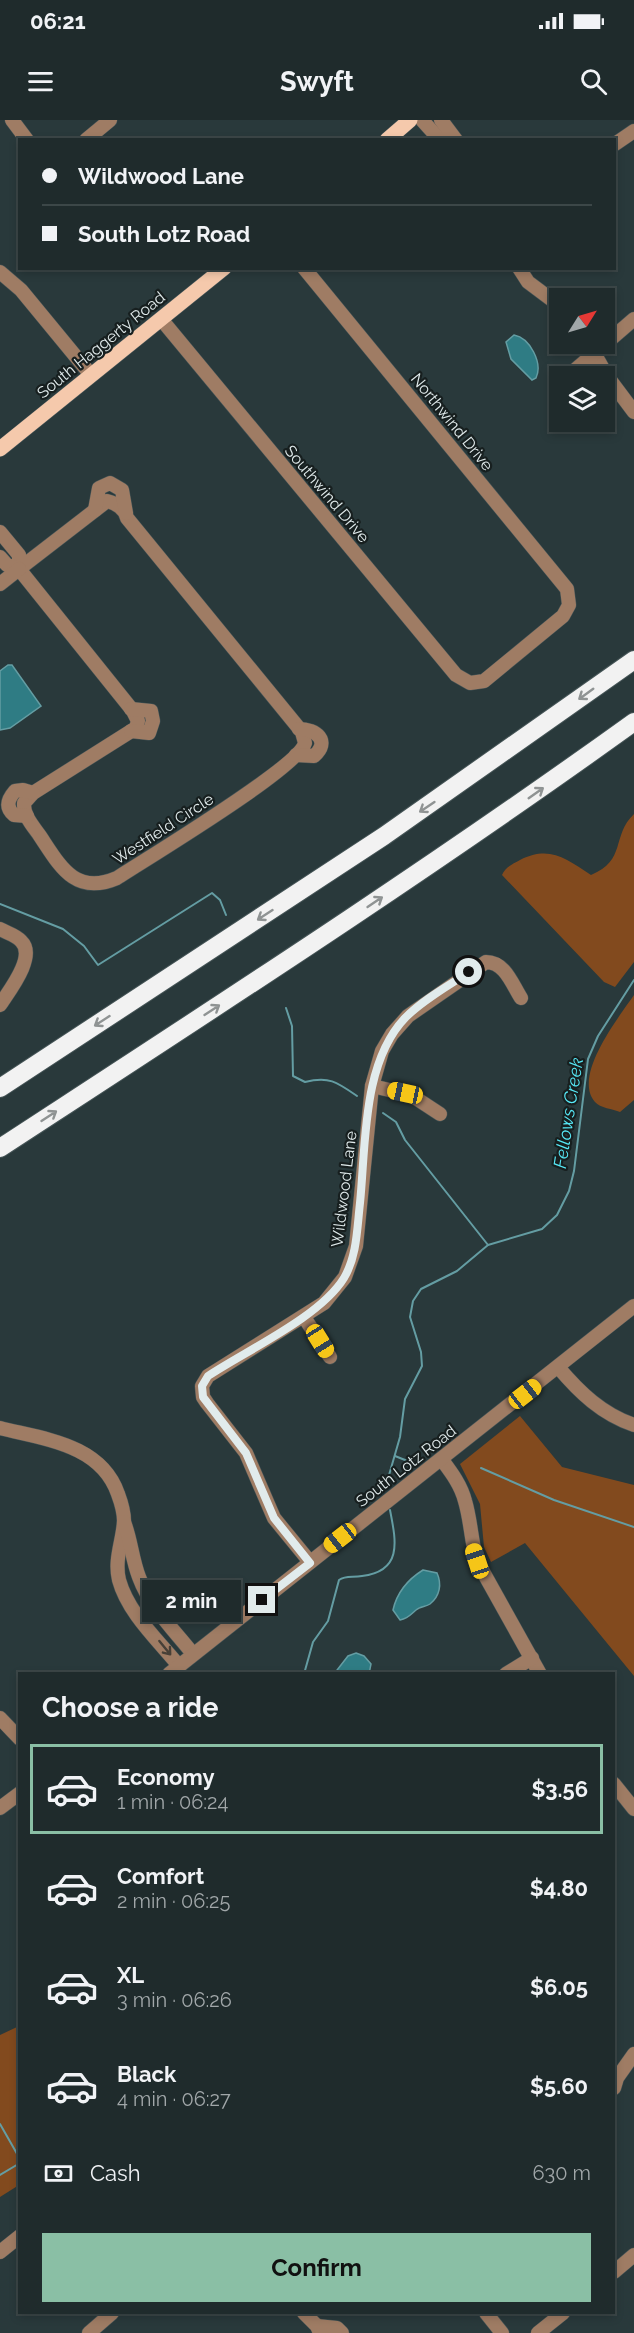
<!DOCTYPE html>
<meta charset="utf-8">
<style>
:root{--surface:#1f2b2c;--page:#273334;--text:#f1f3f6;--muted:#a1a7a9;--line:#3c4748;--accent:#8abfa5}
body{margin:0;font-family:Raleway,sans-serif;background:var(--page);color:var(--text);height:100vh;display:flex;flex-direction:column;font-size:22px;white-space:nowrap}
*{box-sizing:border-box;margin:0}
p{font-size:20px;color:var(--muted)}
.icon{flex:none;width:33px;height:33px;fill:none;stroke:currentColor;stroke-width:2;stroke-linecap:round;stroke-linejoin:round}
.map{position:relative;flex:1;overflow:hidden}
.panel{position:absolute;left:18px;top:1552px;width:597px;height:642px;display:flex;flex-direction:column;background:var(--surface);border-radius:0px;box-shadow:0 3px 9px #0003,0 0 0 2px var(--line)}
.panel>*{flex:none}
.guide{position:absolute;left:18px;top:18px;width:598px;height:132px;border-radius:0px;box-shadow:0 3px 9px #0003,0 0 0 2px var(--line);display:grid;align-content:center;height:132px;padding:0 24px;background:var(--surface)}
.needle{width:39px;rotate:53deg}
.controls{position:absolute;left:549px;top:168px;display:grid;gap:12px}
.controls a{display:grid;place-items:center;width:66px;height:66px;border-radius:0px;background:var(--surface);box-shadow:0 3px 9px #0003,0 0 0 2px var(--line);font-size:30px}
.end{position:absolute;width:27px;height:27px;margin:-14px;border:8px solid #e1ebec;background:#111;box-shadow:0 0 0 3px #111}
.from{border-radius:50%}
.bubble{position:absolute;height:42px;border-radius:0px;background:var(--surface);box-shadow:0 3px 9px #0003,0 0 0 2px var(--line);font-size:20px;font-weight:700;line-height:42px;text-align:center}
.car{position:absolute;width:18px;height:36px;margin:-18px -9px;border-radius:8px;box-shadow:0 0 4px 2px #0007;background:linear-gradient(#f5c518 24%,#345 0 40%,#f5c518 0 76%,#345 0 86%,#f5c518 0)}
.guide b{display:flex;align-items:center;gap:21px;height:57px;font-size:22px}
.guide b+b{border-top:2px solid var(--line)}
.guide i{width:15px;height:15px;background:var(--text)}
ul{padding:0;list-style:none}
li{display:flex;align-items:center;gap:18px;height:90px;margin:0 12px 9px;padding:0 12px;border:3px solid transparent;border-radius:0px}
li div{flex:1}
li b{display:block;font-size:22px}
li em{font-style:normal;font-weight:700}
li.selected{border-color:var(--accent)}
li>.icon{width:54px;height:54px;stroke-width:1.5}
h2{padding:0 24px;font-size:27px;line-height:72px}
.pay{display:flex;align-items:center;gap:15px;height:66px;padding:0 24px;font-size:22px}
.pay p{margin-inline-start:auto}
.cta{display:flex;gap:12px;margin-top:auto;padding:12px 24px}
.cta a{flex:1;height:69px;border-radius:0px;background:var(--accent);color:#111;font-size:24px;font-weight:700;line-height:69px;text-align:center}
.status{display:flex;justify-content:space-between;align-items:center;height:42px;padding:0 30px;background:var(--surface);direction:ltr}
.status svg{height:16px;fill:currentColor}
header{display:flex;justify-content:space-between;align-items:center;height:78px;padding:0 24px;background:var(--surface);font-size:27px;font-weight:700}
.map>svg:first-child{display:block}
.green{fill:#824a1e}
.water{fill:#2f7c84;stroke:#649da3;stroke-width:1.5}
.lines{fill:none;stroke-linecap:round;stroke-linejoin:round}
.stream{stroke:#649da3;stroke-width:2}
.minor-casing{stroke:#465557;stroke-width:15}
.major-casing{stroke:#465557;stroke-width:16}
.highway-casing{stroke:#465557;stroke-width:20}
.minor{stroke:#9f7c64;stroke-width:14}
.major{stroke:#f5c9ac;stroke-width:15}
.highway{stroke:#f2f2f2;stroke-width:18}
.oneway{stroke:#8f9393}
.oneway2{stroke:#474037}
.route{stroke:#e1ebec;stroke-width:8}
.labels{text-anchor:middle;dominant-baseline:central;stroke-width:4.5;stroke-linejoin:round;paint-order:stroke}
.street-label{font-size:16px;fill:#e1ebec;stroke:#171f1f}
.water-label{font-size:18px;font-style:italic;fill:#57e9f7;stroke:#171f1f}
</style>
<div class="status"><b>06:21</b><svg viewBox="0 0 49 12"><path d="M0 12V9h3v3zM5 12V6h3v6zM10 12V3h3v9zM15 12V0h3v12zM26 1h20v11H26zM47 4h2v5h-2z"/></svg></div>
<header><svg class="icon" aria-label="menu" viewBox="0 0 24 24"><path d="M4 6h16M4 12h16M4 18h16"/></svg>Swyft<svg class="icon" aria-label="search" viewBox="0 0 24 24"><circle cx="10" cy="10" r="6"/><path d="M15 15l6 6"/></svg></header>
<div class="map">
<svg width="634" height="2213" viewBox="0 0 634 2213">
<rect width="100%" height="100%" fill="#29393b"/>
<g class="green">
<path d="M634 694V842L615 867 604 862 502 755C505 747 513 744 520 740 550 725 566 739 591 755 627 740 611 716 634 694Z"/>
<path d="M634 875V980L620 992C613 989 600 988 595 982 572 956 619 897 634 875Z"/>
<path d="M520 1296 562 1347 634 1365V1556L525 1423 491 1442 484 1427 480 1384 460 1344Z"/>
<path d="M17 1907H20L19 2065 0 2077V1915Z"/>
</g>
<g class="water">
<path d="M514 215C530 218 543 243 536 258L532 260 511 239 506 222Z"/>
<path d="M8 545H12L41 586 10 608 0 610V551Z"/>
<path d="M423 1450 437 1453C442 1464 440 1476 430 1484 426 1487 420 1486 416 1490 410 1495 409 1498 400 1500L393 1490C397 1472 407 1460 423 1450Z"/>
<path d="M356 1533 364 1536 371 1544 369 1554H334L348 1536Z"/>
</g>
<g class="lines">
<g class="stream">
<path d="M0 784 63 809 84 826 98 845 212 773 220 780 226 795"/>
<path d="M286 888 292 906 293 956 305 962C329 956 337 962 357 976"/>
<path d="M383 993 396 1002 405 1020 488 1125"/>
<path d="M395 1336 415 1344"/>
<path d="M481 1348 554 1380 634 1407"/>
<path d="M385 1369 400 1317 405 1279 422 1246 421 1232 410 1197 413 1181 421 1169 457 1151 488 1125 542 1109 557 1095 569 1071 574 1051 588 939 598 916 634 860"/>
<path d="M304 1554 313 1522 328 1501 339 1460C346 1455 353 1458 362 1456 403 1451 396 1421 390 1390"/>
<path d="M0 2004 20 2039"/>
<path d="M0 2055 20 2043"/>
</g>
<defs>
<g id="minor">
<path d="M12 0 27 20"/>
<path d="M422 0 440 20"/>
<path d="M441 0 456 20"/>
<path d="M86 20 110 0"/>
<path d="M615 24 634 11"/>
<path d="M519 148 528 162 560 186"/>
<path d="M0 152 21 170 91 255"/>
<path d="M161 199 456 555 470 563 484 561 563 496 569 485 567 469 304 148"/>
<path d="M589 224 607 256 634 292"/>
<path d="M568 256 634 199"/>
<path d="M559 264 560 263"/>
<path d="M107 381C116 383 125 389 127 398L302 612 305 623C299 647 146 739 117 758 75 776 60 746 40 716 34 707 23 696 24 683L33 673 136 608 138 601 133 591 19 449Z"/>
<path d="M95 390 99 368 110 363 122 370 126 393"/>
<path d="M0 412 19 435V449"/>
<path d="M0 437 7 445 19 449"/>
<path d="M0 464 19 449"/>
<path d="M131 611 149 613 153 601 151 591 131 589"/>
<path d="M296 635 314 636C331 621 316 609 299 609"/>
<path d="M27 696 14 695C5 687 8 679 15 671L23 670 33 673"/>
<path d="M0 809C7 813 16 815 21 821 37 836 9 871 0 885"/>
<path d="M372 966 411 975 440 994"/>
<path d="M304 1197 330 1237"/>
<path d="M558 1247C580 1273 602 1294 634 1305"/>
<path d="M0 1308C43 1319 101 1324 118 1374 121 1382 124 1392 124 1401 123 1421 114 1439 119 1460 128 1493 158 1520 179 1546"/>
<path d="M442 1340C451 1352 461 1365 465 1381 471 1401 471 1421 477 1441L540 1554"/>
<path d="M124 1402C131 1420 132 1439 139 1457 150 1487 174 1510 193 1534"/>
<path d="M310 1442 274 1398 246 1333 207 1283 203 1277 202 1266 208 1256 324 1183 345 1157 356 1126 372 966 382 931 392 914 408 896 486 842C505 842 512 864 521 878"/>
<path d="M169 1554 634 1186"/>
<path d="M506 1554 532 1538"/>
<path d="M0 1598 20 1619"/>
<path d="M614 1664 634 1689"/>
<path d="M0 1688 20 1673"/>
<path d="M614 1968 617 1958 634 1934"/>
<path d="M0 2132 20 2116"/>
<path d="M614 2152 634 2135"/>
<path d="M304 2193 317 2206 320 2213"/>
<path d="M486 2193 502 2213"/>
<path d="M317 2206 337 2208 342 2213"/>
<path d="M89 2213 112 2193"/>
<path d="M538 2213 563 2193"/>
</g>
<g id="major">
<path d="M387 20 410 0"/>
<path d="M0 329 224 148"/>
</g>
<g id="highway">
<path d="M0 968 384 716 634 540"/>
<path d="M0 1028C213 889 427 751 634 602"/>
</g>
</defs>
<use href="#minor" class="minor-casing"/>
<use href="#major" class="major-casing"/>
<use href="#highway" class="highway-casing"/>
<use href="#minor" class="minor"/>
<use href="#major" class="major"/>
<use href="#highway" class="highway"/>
</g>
<defs><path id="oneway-shaft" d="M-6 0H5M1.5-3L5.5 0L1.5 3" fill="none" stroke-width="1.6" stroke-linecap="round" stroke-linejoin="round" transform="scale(1.5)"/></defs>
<g class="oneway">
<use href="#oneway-shaft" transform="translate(586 574) rotate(144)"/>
<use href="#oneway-shaft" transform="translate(536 673) rotate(-35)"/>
<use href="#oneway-shaft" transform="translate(427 687) rotate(146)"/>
<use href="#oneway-shaft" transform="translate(375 782) rotate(-34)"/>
<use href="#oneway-shaft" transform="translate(265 795) rotate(147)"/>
<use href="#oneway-shaft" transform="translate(212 890) rotate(-33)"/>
<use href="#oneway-shaft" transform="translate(102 901) rotate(147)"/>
<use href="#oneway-shaft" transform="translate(49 996) rotate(-33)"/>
</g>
<use class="oneway2" href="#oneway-shaft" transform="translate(165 1528) rotate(51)"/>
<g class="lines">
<path class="route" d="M262 1480 310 1443 274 1398 246 1333 203 1277 202 1266 208 1256C247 1230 320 1197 344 1158 357 1136 357 1109 360 1083 366 1024 362 942 406 897 424 879 448 866 469 852"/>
</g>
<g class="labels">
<g class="street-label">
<text transform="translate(101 225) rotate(-39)">South Haggerty Road</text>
<text transform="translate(452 302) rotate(51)">Northwind Drive</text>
<text transform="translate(327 374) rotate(50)">Southwind Drive</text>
<text transform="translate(163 709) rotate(-33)">Westfield Circle</text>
<text transform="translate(344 1069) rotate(-83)">Wildwood Lane</text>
<text transform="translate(406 1346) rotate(-38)">South Lotz Road</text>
</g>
<g class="water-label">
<text transform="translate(568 993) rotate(-81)">Fellows Creek</text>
</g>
</g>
</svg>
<div class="controls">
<a><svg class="needle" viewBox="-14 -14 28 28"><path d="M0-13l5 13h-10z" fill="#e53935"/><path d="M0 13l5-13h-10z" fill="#a1a7a9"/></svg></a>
<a><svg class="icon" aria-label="layers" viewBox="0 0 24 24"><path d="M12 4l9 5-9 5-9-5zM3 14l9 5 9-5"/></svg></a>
</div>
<i class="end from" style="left:469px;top:852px"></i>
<i class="end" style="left:262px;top:1480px"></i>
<div class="bubble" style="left:142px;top:1460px;width:99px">2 min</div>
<i class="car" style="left:405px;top:973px;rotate:282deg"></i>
<i class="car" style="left:320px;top:1221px;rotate:148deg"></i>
<i class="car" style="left:525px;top:1274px;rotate:52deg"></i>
<i class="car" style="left:340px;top:1418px;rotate:232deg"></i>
<i class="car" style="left:477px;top:1441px;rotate:342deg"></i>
<div class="guide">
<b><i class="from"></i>Wildwood Lane</b>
<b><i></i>South Lotz Road</b>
</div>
<section class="panel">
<h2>Choose a ride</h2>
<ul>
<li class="selected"><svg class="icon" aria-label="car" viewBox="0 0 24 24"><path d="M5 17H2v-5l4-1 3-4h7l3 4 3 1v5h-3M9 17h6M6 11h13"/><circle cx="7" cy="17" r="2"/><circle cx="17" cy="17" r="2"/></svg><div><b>Economy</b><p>1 min · 06:24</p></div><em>$3.56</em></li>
<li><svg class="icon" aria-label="car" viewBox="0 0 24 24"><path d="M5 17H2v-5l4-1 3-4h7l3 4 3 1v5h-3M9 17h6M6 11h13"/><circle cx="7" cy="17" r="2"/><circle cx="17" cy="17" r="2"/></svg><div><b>Comfort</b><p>2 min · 06:25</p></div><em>$4.80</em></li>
<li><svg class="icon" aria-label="car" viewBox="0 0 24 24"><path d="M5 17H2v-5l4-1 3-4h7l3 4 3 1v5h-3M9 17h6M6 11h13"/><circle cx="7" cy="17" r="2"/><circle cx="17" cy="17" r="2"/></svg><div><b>XL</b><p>3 min · 06:26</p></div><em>$6.05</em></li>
<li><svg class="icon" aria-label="car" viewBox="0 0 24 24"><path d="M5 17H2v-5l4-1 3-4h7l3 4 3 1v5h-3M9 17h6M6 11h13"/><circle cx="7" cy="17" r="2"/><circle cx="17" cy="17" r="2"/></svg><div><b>Black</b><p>4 min · 06:27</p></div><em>$5.60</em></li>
</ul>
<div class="pay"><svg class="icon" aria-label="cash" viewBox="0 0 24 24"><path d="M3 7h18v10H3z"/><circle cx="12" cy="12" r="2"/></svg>Cash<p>630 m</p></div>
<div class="cta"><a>Confirm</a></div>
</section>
</div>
